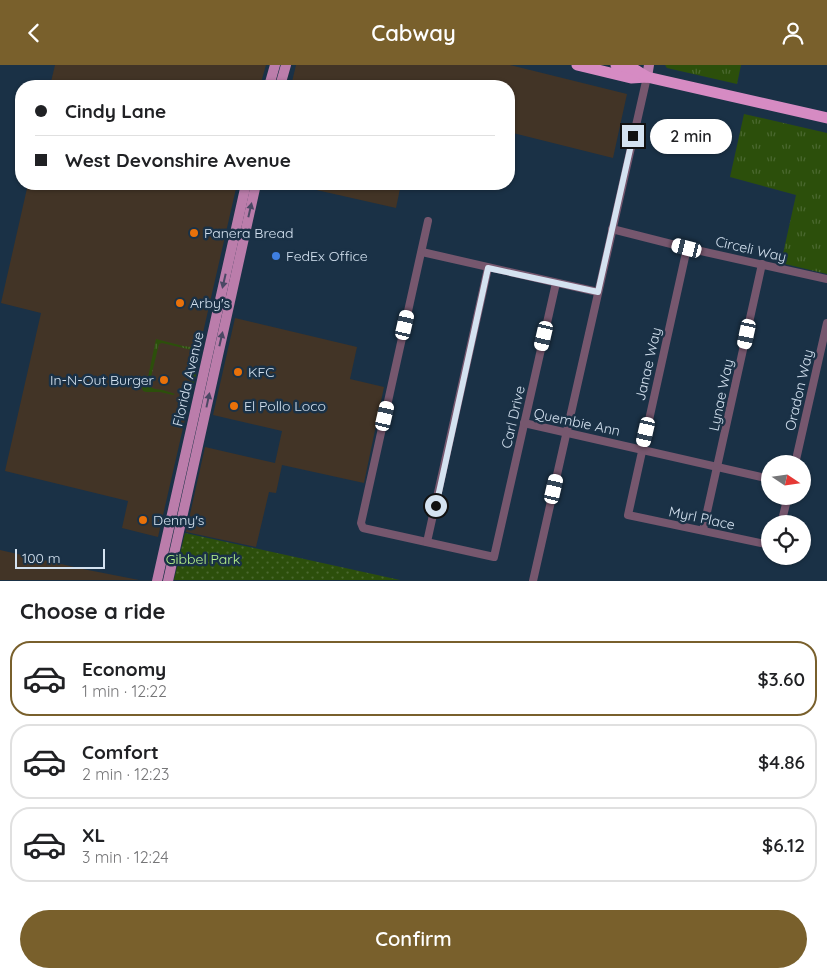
<!DOCTYPE html>
<meta charset="utf-8">
<style>
:root{--surface:#fff;--page:#f2f2f2;--text:#202124;--muted:#757577;--line:#e0e0e0;--accent:#79602c}
body{margin:0;font-family:Quicksand,sans-serif;background:var(--page);color:var(--text);height:100vh;display:flex;flex-direction:column;font-size:19px;white-space:nowrap}
*{box-sizing:border-box;margin:0}
p{font-size:16px;color:var(--muted)}
.icon{flex:none;width:28px;height:28px;fill:none;stroke:currentColor;stroke-width:2;stroke-linecap:round;stroke-linejoin:round}
.map{position:relative;height:516px;overflow:hidden}
.drawer{display:flex;flex-direction:column;background:var(--surface);flex:1}
.drawer>*{flex:none}
.guide{position:absolute;left:15px;top:15px;width:500px;height:110px;border-radius:20px;box-shadow:0 1px 4px #0004;display:grid;align-content:center;height:110px;padding:0 20px;background:var(--surface)}
.needle{width:32px;rotate:103deg}
.tools{position:absolute;left:761px;top:390px;display:grid;gap:10px}
.tools a{display:grid;place-items:center;width:50px;height:50px;border-radius:50%;background:var(--surface);box-shadow:0 1px 4px #0004;font-size:25px}
.scale{position:absolute;left:15px;bottom:12px;width:90px;box-sizing:border-box;padding-left:5px;border:2px solid #d4e2f0;border-top:0;font-size:14px;line-height:18px;white-space:nowrap;color:#d4e2f0;-webkit-text-stroke:4px #1a3146;paint-order:stroke}
.end{position:absolute;width:22px;height:22px;margin:-11px;border:6px solid #d4e2f0;background:#111;box-shadow:0 0 0 2px #111}
.from{border-radius:50%}
.bubble{position:absolute;height:35px;border-radius:18px;background:var(--surface);box-shadow:0 1px 4px #0004;font-size:16px;font-weight:600;line-height:35px;text-align:center}
.car{position:absolute;width:15px;height:30px;margin:-15px -8px;border-radius:6px;box-shadow:0 0 4px 1px #0007;background:linear-gradient(#fff 24%,#345 0 40%,#fff 0 76%,#345 0 86%,#fff 0)}
.guide b{display:flex;align-items:center;gap:18px;height:48px;font-size:19px}
.guide b+b{border-top:1px solid var(--line)}
.guide i{width:12px;height:12px;background:var(--text)}
ul{padding:0;list-style:none}
li{display:flex;align-items:center;gap:15px;height:75px;margin:0 10px 8px;padding:0 10px;border:2px solid var(--line);border-radius:20px}
li div{flex:1}
li b{display:block;font-size:19px}
li em{font-style:normal;font-weight:600}
li.active{border-color:var(--accent)}
li>.icon{width:45px;height:45px;stroke-width:1.5}
h2{padding:0 20px;font-size:22px;line-height:60px}
.primary-button{display:flex;gap:10px;margin-top:auto;padding:10px 20px}
.primary-button a{flex:1;height:58px;border-radius:30px;background:var(--accent);color:#fff;font-size:20px;font-weight:600;line-height:58px;text-align:center}
header{display:flex;justify-content:space-between;align-items:center;height:65px;padding:0 20px;background:var(--accent);color:#fff;font-size:22px;font-weight:600}
.map>svg:first-child{display:block}
.commercial{fill:#423426}
.grass{fill:url(#grass-tufts)}
.park{fill:url(#park-dots)}
.lines{fill:none;stroke-linecap:round;stroke-linejoin:round}
.minor{stroke:#76576e;stroke-width:8}
.major{stroke:#bb7dab;stroke-width:10}
.highway{stroke:#d68bc3;stroke-width:11}
.oneway{fill:#4a4864}
.route{stroke:#d4e2f0;stroke-width:6}
.food-dot{fill:#e8710a;stroke:#1a3146;stroke-width:2}
.shop-dot{fill:#3f7fe0;stroke:#1a3146;stroke-width:2}
.labels{text-anchor:middle;dominant-baseline:central;stroke-width:5;stroke-linejoin:round;paint-order:stroke}
.poi-label{font-size:14px;fill:#d4e2f0;stroke:#1a3146;text-anchor:start}
.street-label{font-size:14px;fill:#d4e2f0;stroke:#1a3146}
.park-label{font-size:14px;fill:#b7f48d;stroke:#1a3146}
</style>
<header><svg class="icon" aria-label="back" viewBox="0 0 24 24"><path d="M15 5l-7 7 7 7"/></svg>Cabway<svg class="icon" aria-label="person" viewBox="0 0 24 24"><circle cx="12" cy="8" r="4"/><path d="M4 21q1-7 8-7t8 7"/></svg></header>
<div class="map">
<svg width="827" height="516" viewBox="0 0 827 516">
<defs>
<pattern id="grass-tufts" width="24" height="20" patternUnits="userSpaceOnUse" patternTransform="scale(1.25)"><rect width="24" height="20" fill="#2c4f0b"/><path d="M3 7l-1-3M5 7V3M7 7l1-3M15 17l-1-3M17 17v-4M19 17l1-3" fill="none" stroke="#4a682f"/></pattern>
<pattern id="park-dots" width="8" height="8" patternUnits="userSpaceOnUse" patternTransform="scale(1.25)"><rect width="8" height="8" fill="#2c4f0b"/><path d="M2 2h.1M6 6h.1" fill="none" stroke="#4a682f" stroke-width="1.8" stroke-linecap="round"/></pattern>
</defs>
<rect width="100%" height="100%" fill="#1a3146"/>
<g class="commercial">
<path d="M55 0H266L260 21H50Z"/>
<path d="M296 0H510L627 29 613 93 509 67V21H291Z"/>
<path d="M28 119H237L197 294V302L158 472 122 463 128 436 5 406 41 248 1 238Z"/>
<path d="M290 119H401L396 143Z"/>
<path d="M235 253 357 282 350 314 384 322 364 418 282 400 276 428 269 427 256 482 186 467 205 382 275 398 282 366 213 350Z"/>
<path d="M0 485 83 504 139 515H0Z"/>
</g>
<g class="grass">
<path d="M665 0H741L737 19 667 3Z"/>
<path d="M744 49 827 68V209L781 198 796 130 730 112Z"/>
<path d="M156 274 183 281 199 283V285L196 286 162 278 159 279 149 320C153 325 157 324 163 325 167 326 171 328 175 329L173 330 160 327H146L143 326 142 322H146Z"/>
<path d="M192 295 195 296C200 306 192 321 190 331L186 332 183 328 189 329 195 298 191 296Z"/>
</g>
<path class="park" d="M185 468 400 515H174Z"/>
<g class="lines">
<g class="minor">
<path d="M428 156 361 458 363 463 494 492 556 218"/>
<path d="M612 164 687 183 827 214"/>
<path d="M687 183 628 450 770 480"/>
<path d="M422 187 598 227"/>
<path d="M524 358 770 414"/>
<path d="M795 399 827 258"/>
<path d="M781 459 788 431"/>
<path d="M703 465 762 199"/>
<path d="M427 477 488 203"/>
<path d="M533 516 647 12"/>
</g>
<g class="major">
<path d="M647 12 649 0"/>
<path d="M269 21 275 0"/>
<path d="M280 21 286 0"/>
<path d="M157 516 246 119"/>
<path d="M168 516 256 119"/>
</g>
<g class="highway">
<path d="M577 0 631 13 647 12 827 53"/>
<path d="M616 0 634 4 647 12"/>
</g>
</g>
<defs><path id="oneway-solid" d="M-6-.8H1V-3.2L6.5 0L1 3.2V.8H-6Z" transform="scale(1.25)"/></defs>
<g class="oneway">
<use href="#oneway-solid" transform="translate(250 145) rotate(-77)"/>
<use href="#oneway-solid" transform="translate(224 216) rotate(103)"/>
<use href="#oneway-solid" transform="translate(221 274) rotate(-77)"/>
<use href="#oneway-solid" transform="translate(208 335) rotate(-78)"/>
</g>
<g class="lines">
<path class="route" d="M436 441 488 203 598 227 633 71"/>
</g>
<g class="food-dot">
<circle cx="194" cy="168" r="5"/>
<circle cx="180" cy="238" r="5"/>
<circle cx="238" cy="307" r="5"/>
<circle cx="164" cy="315" r="5"/>
<circle cx="234" cy="341" r="5"/>
<circle cx="143" cy="455" r="5"/>
</g>
<circle class="shop-dot" cx="276" cy="191" r="5"/>
<g class="labels">
<g class="poi-label">
<text x="204" y="168">Panera Bread</text>
<text x="286" y="191">FedEx Office</text>
<text x="190" y="238">Arby's</text>
<text x="248" y="307">KFC</text>
<text x="154" y="315" text-anchor="end">In-N-Out Burger</text>
<text x="244" y="341">El Pollo Loco</text>
<text x="153" y="455">Denny's</text>
</g>
<g class="street-label">
<text transform="translate(751 184) rotate(13)">Circeli Way</text>
<text transform="translate(648 299) rotate(-77)">Janae Way</text>
<text transform="translate(188 314) rotate(-77)">Florida Avenue</text>
<text transform="translate(799 325) rotate(-77)">Oradon Way</text>
<text transform="translate(721 330) rotate(-78)">Lynae Way</text>
<text transform="translate(513 352) rotate(-77)">Carl Drive</text>
<text transform="translate(577 357) rotate(12)">Quembie Ann</text>
<text transform="translate(702 453) rotate(12)">Myrl Place</text>
</g>
<g class="park-label">
<text x="203" y="494">Gibbel Park</text>
</g>
</g>
</svg>
<div class="tools">
<a><svg class="needle" viewBox="-14 -14 28 28"><path d="M0-13l5 13h-10z" fill="#e53935"/><path d="M0 13l5-13h-10z" fill="#757577"/></svg></a>
<a><svg class="icon" aria-label="locate" viewBox="0 0 24 24"><circle cx="12" cy="12" r="6"/><path d="M12 2v4M12 18v4M2 12h4M18 12h4"/></svg></a>
</div>
<div class="scale">100 m</div>
<i class="end from" style="left:436px;top:441px"></i>
<i class="end" style="left:633px;top:71px"></i>
<div class="bubble" style="left:650px;top:54px;width:82px">2 min</div>
<i class="car" style="left:687px;top:183px;rotate:284deg"></i>
<i class="car" style="left:405px;top:260px;rotate:13deg"></i>
<i class="car" style="left:747px;top:269px;rotate:192deg"></i>
<i class="car" style="left:544px;top:271px;rotate:193deg"></i>
<i class="car" style="left:385px;top:351px;rotate:13deg"></i>
<i class="car" style="left:646px;top:367px;rotate:193deg"></i>
<i class="car" style="left:554px;top:424px;rotate:13deg"></i>
<div class="guide">
<b><i class="from"></i>Cindy Lane</b>
<b><i></i>West Devonshire Avenue</b>
</div>
</div>
<section class="drawer">
<h2>Choose a ride</h2>
<ul>
<li class="active"><svg class="icon" aria-label="car" viewBox="0 0 24 24"><path d="M5 17H2v-5l4-1 3-4h7l3 4 3 1v5h-3M9 17h6M6 11h13"/><circle cx="7" cy="17" r="2"/><circle cx="17" cy="17" r="2"/></svg><div><b>Economy</b><p>1 min · 12:22</p></div><em>$3.60</em></li>
<li><svg class="icon" aria-label="car" viewBox="0 0 24 24"><path d="M5 17H2v-5l4-1 3-4h7l3 4 3 1v5h-3M9 17h6M6 11h13"/><circle cx="7" cy="17" r="2"/><circle cx="17" cy="17" r="2"/></svg><div><b>Comfort</b><p>2 min · 12:23</p></div><em>$4.86</em></li>
<li><svg class="icon" aria-label="car" viewBox="0 0 24 24"><path d="M5 17H2v-5l4-1 3-4h7l3 4 3 1v5h-3M9 17h6M6 11h13"/><circle cx="7" cy="17" r="2"/><circle cx="17" cy="17" r="2"/></svg><div><b>XL</b><p>3 min · 12:24</p></div><em>$6.12</em></li>
</ul>
<div class="primary-button"><a>Confirm</a></div>
</section>
